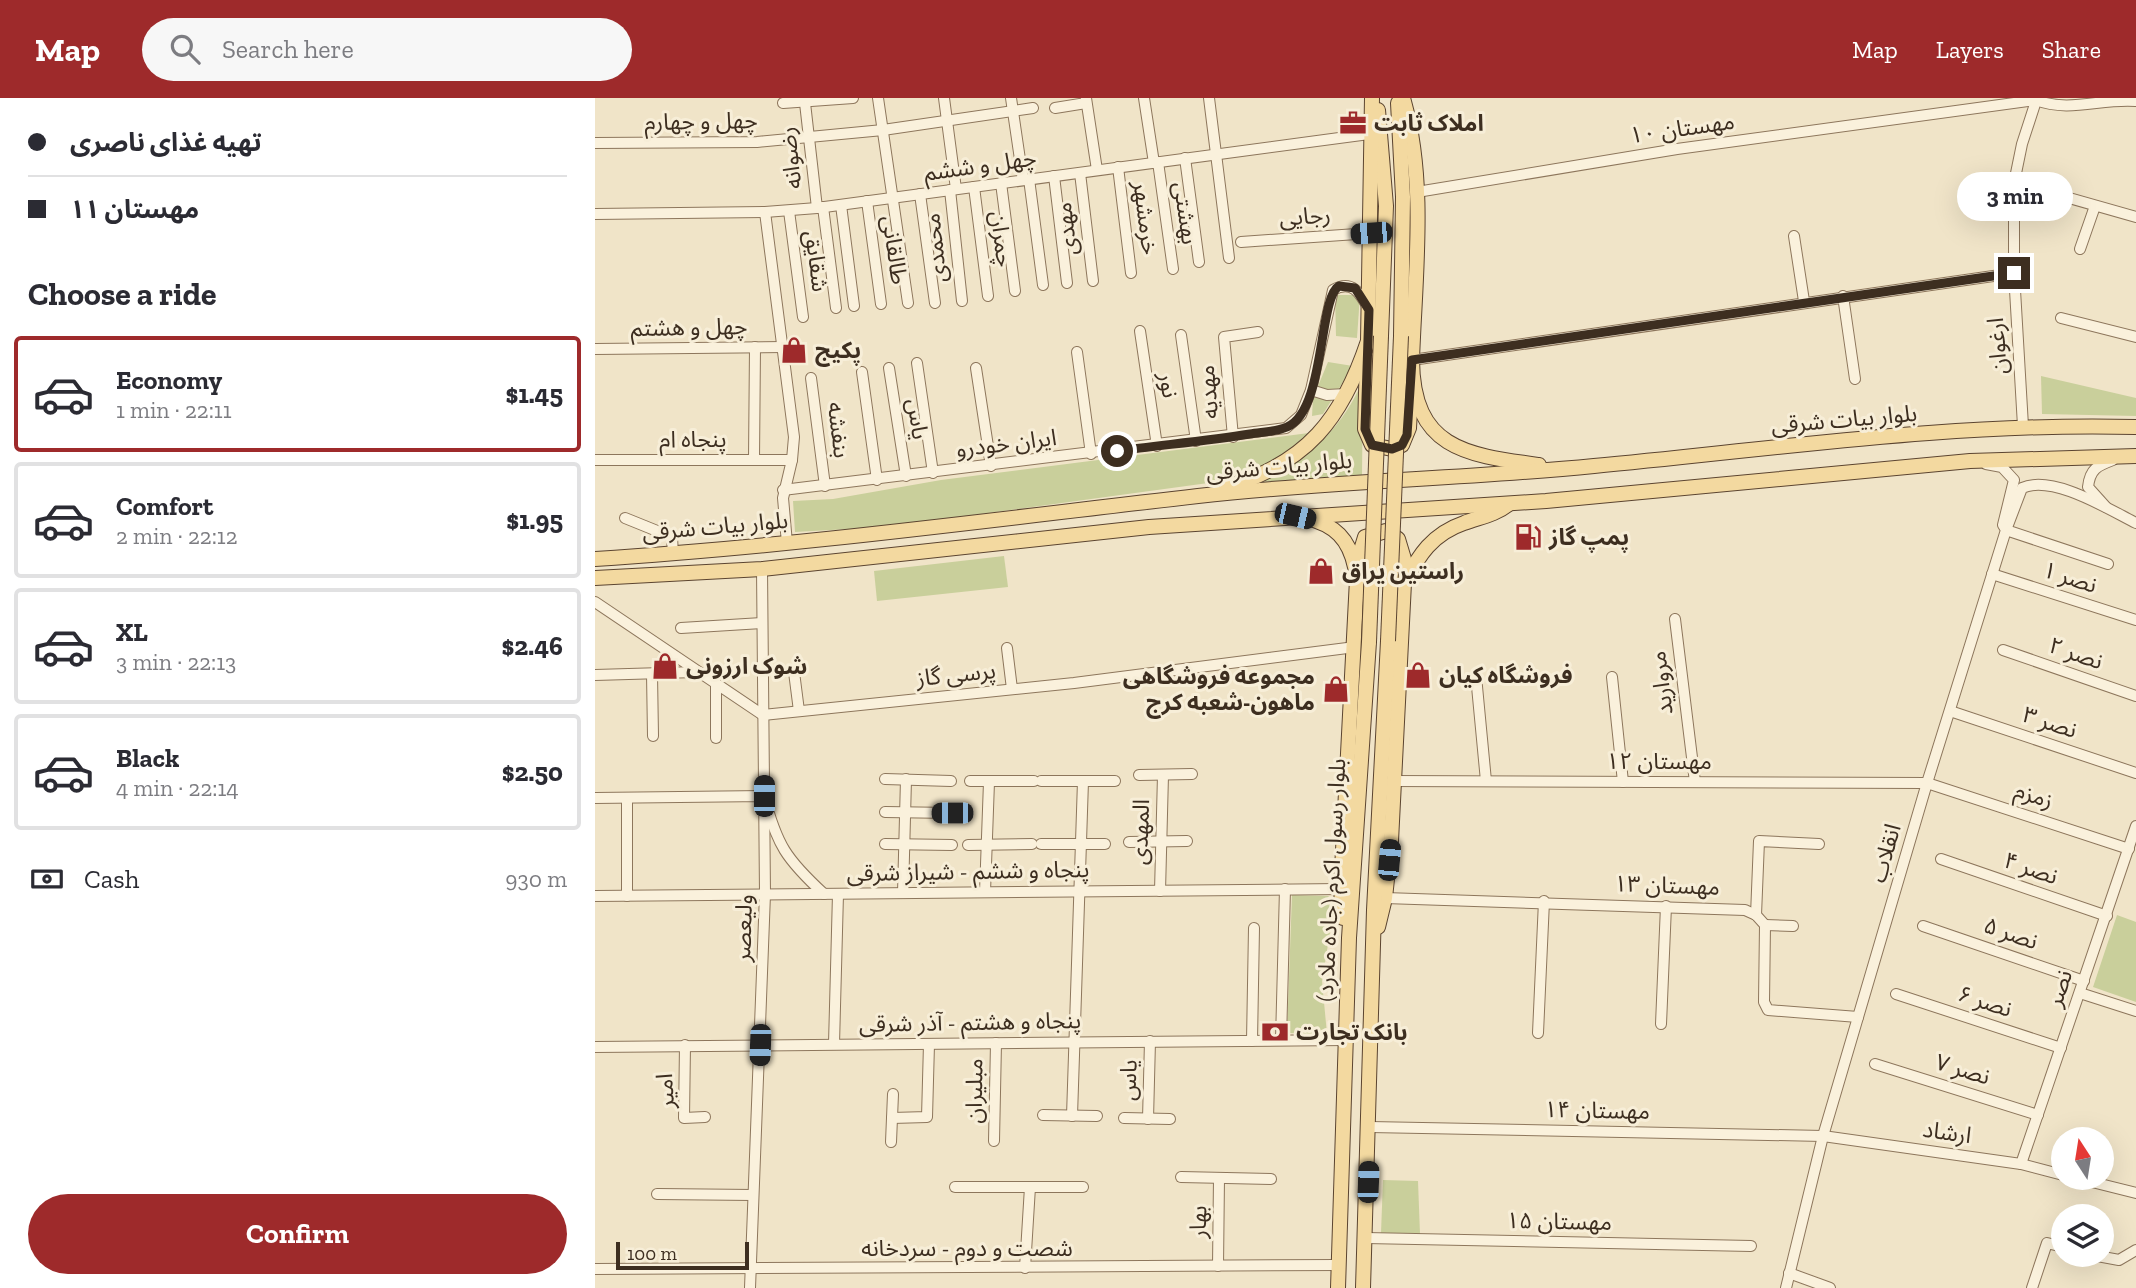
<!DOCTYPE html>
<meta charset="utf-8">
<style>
:root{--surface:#fff;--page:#f7f7f7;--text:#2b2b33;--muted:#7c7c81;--line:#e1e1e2;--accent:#9e2a2b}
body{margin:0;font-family:"Zilla Slab","Noto Sans Arabic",serif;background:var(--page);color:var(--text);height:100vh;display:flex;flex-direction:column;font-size:26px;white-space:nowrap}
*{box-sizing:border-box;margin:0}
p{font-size:23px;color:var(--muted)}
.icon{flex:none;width:38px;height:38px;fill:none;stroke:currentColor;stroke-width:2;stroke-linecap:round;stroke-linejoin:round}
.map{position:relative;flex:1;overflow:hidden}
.panel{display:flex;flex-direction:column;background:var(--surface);width:595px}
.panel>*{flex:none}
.hud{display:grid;align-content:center;height:154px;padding:0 28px;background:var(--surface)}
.needle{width:46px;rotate:348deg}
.controls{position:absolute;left:1456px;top:1029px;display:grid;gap:14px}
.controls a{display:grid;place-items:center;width:63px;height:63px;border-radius:50%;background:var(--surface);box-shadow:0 7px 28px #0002;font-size:35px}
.scale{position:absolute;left:21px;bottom:18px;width:133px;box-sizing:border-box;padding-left:7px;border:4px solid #3d2e20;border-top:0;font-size:19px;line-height:24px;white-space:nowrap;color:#3d2e20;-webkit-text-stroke:5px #f7eed8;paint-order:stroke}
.end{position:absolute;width:32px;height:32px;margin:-16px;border:9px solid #3d2e20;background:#fff;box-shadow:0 0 0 4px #fff}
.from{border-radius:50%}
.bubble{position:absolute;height:49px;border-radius:24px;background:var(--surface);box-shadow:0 7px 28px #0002;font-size:23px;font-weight:800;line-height:49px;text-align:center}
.car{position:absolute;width:21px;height:42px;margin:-21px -10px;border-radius:9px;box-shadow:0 0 5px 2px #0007;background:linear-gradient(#222 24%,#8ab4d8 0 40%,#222 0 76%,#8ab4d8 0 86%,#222 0)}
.hud b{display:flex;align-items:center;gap:24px;height:66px;font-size:26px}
.hud b+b{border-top:2px solid var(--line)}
.hud i{width:18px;height:18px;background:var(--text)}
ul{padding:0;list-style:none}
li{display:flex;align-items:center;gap:21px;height:116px;margin:0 14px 10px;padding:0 14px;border:4px solid var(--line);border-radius:7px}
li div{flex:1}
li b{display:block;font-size:26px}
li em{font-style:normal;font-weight:800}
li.current{border-color:var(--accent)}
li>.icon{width:63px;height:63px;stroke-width:1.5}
h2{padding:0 28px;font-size:32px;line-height:84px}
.pay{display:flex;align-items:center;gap:18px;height:77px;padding:0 28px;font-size:26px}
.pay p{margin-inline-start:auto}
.cta{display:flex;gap:14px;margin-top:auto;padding:14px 28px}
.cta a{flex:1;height:80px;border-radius:42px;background:var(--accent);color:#fff;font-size:28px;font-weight:800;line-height:80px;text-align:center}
header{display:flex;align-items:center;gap:42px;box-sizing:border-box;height:98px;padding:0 35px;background:var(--accent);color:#fff}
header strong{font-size:33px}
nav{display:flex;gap:38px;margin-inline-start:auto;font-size:24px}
.search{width:490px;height:63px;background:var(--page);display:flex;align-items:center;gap:18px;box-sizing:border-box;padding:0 24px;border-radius:38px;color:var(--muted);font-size:26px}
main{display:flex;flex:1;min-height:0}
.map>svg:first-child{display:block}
.green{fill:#c9cf9b}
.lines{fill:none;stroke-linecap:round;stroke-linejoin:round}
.minor-casing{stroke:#8d765c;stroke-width:12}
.major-casing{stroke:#5b4430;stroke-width:16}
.minor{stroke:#faf1dc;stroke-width:10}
.major{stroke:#f3d9a0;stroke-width:14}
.major-bridge-casing{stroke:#5b4430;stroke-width:16;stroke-linecap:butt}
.major-bridge{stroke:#f3d9a0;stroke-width:14}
.route{stroke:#3d2e20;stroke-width:9}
.labels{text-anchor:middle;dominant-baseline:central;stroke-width:6;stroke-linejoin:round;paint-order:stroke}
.street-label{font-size:23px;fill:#3d2e20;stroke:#f7eed8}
.poi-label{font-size:23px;font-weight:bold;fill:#3d2e20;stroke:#f7eed8;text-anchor:start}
</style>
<header>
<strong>Map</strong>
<div class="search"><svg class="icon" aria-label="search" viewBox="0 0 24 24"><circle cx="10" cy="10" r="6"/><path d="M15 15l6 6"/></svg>Search here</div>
<nav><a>Map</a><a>Layers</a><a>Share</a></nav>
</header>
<main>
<section class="panel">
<div class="hud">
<b><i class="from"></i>تهیه غذای ناصری</b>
<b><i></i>مهستان ۱۱</b>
</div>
<h2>Choose a ride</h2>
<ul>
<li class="current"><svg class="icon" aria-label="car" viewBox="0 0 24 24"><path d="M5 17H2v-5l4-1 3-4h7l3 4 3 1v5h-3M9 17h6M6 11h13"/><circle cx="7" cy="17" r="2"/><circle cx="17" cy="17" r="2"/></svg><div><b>Economy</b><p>1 min · 22:11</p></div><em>$1.45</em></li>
<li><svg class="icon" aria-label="car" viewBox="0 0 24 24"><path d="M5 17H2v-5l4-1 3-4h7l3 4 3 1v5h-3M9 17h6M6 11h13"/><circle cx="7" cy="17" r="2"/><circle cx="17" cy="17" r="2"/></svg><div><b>Comfort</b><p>2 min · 22:12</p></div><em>$1.95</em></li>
<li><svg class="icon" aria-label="car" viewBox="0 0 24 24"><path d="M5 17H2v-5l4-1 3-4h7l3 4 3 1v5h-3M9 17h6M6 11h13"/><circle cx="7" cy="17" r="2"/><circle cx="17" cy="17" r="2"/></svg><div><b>XL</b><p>3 min · 22:13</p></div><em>$2.46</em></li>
<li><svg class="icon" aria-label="car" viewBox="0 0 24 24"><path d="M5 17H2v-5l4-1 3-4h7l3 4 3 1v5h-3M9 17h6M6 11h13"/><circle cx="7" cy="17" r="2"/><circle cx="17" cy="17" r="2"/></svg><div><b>Black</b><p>4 min · 22:14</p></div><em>$2.50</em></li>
</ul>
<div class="pay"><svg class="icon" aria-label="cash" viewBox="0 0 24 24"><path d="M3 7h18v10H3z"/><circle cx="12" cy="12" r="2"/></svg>Cash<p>930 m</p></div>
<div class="cta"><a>Confirm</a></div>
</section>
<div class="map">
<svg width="1541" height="1190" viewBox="0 0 1541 1190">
<rect width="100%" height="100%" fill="#f0e4c8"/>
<g class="green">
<path d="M740 197H765L762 240 741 238Z"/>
<path d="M733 264 758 268 728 316 717 318 718 300Z"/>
<path d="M1446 278 1541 300V318L1447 316Z"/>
<path d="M768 282 767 377 667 384C714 360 747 331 768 282Z"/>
<path d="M714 335 689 359 628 383 290 429 200 434 198 403 238 401 346 382Z"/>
<path d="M409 458 413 489 282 503 279 473Z"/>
<path d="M697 797 733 798 740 804 727 883 732 936 692 935Z"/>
<path d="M1522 817 1541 824V904L1498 889Z"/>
<path d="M788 1082 823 1083 825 1136 786 1135Z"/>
</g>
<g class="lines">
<defs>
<g id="minor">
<path d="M283 0 313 205"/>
<path d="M349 0 361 91"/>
<path d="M416 0 428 82"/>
<path d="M491 0 502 72"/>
<path d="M549 0 559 65"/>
<path d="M614 0 634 160"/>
<path d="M188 5 258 0"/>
<path d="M210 5 222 110"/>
<path d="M460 10 491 5"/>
<path d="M0 45 162 44 288 32 438 10"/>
<path d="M590 60 604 164"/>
<path d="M563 64 578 171"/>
<path d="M523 69 536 175"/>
<path d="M485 75 498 183"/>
<path d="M459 78 472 185"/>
<path d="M434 81 448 187"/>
<path d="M406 85 420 193"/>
<path d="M1425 86 1541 119"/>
<path d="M379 89 393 198"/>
<path d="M355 92 367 203"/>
<path d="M822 94 1082 51 1441 2C1475 15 1506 0 1541 3"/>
<path d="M325 96 340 205"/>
<path d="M272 103 286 206"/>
<path d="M246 107 259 208"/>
<path d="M228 109 241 210"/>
<path d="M194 113 208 219"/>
<path d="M170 114 199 339 197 362 188 400 192 445"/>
<path d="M0 116 170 114 222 110 774 36"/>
<path d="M1199 138 1209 203"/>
<path d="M646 144 776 135"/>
<path d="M1485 151 1500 108"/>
<path d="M1248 198 1260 281"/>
<path d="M1466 220 1541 239"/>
<path d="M545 233 562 348"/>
<path d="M586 237 601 343"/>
<path d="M0 251 189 249"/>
<path d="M482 254 496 356"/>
<path d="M817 262 1419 175"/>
<path d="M322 265 338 375"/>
<path d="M294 270 311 378"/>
<path d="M381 270 396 368"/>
<path d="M267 274 282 382"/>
<path d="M216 280 230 388"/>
<path d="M716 292 732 297 751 296"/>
<path d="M1428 328 1419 175V85L1427 46 1442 0"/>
<path d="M638 339 629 239 663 234"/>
<path d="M159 361 160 249"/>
<path d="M0 362H197"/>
<path d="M188 392 691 330 706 317 716 292 738 192C757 181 765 195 774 211"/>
<path d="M1511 409 1493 389C1495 371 1502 368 1518 362"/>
<path d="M30 420 77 439 78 456"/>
<path d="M1411 432 1427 390C1457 376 1513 411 1541 425"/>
<path d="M1411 432 1513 466"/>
<path d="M1397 476 1541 522"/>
<path d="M0 504 168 617 479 585 760 549"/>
<path d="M1080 521 1100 684"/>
<path d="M86 530 167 525"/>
<path d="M412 550 417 591"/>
<path d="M1408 552 1541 598"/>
<path d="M199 574 204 613"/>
<path d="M57 576 58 638"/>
<path d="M0 577 101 574"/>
<path d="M881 578 891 683"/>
<path d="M1017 579 1028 684"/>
<path d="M121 587V640"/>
<path d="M1355 613 1541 675"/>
<path d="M544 677 597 676"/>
<path d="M290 681 356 683"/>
<path d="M375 683H439"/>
<path d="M446 683H520"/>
<path d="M797 683 1332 685 1534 751"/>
<path d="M0 700 169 698C182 747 191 761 229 796"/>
<path d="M290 714 357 715"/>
<path d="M534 744 592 743"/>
<path d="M290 746 357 747"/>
<path d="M446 746H510"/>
<path d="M373 747 437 746"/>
<path d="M1346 761 1512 818"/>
<path d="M565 793 568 677"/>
<path d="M390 794 394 684"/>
<path d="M308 795 311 681"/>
<path d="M0 798 746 791"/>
<path d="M32 798V700"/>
<path d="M790 800 1150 812 1161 817 1170 827 1169 904 1173 912 1263 919"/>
<path d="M1161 817 1164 743 1224 746"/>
<path d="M1170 827 1198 828"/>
<path d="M1328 828 1489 883"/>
<path d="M1301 896 1466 950"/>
<path d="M1488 896 1541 913"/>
<path d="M1066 926 1071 808"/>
<path d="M943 935 949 803"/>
<path d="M686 942 690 791"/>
<path d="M657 943 659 830"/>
<path d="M239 946 243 796"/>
<path d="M90 947 89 1020 110 1019"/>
<path d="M0 949 750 942"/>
<path d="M1280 966 1443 1017"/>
<path d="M448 1017 502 1018"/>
<path d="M477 1018 488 683"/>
<path d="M297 1020 332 1019 334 946"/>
<path d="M529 1020 575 1021"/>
<path d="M553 1021 555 943"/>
<path d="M775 1029 1228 1038 1426 1066 1468 1077"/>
<path d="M399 1043 401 945"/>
<path d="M296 1044 298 996"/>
<path d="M1426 1066 1541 728"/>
<path d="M586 1079 676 1081"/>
<path d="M1481 1080 1541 1095"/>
<path d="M360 1089H488"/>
<path d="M62 1096 158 1097"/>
<path d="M771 1140 1156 1148"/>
<path d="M1497 1157 1524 1162 1541 1152"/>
<path d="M623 1168 624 1080"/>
<path d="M430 1170 435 1089"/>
<path d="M0 1171 744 1167"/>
<path d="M1194 1175 1235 1190"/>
<path d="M155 1190 170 796 167 471"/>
<path d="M1191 1190 1228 1038 1332 685 1411 432 1408 427 1419 382 1407 369 1391 366"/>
<path d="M1437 1190 1452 1145 1468 1149"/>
</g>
<g id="major">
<path d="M808 0C832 84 820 176 817 262 818 351 871 357 944 367"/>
<path d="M803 5 808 99 806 238"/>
<path d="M783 12 791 108 786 238"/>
<path d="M772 259 770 331 777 347 797 351 807 347 814 330 816 294"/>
<path d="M632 389C712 365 747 321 773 243L777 0"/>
<path d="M712 420C740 427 754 441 760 469"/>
<path d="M0 461C202 448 402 421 603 398 735 383 867 381 999 368 1179 351 1360 324 1541 329"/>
<path d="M0 480 167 471 554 429 951 403 1375 363 1541 358"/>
<path d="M748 820 746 791 763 462 770 439 791 433 803 441 809 461V484"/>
<path d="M783 829 790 800 796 743 809 485C824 457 837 436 869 425 885 419 900 417 914 406"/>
<path d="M743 1190 754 840 774 544"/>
<path d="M768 1190 779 812 793 543"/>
</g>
</defs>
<use href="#minor" class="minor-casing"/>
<use href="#major" class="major-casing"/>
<use href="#minor" class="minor"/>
<use href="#major" class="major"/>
<defs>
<g id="major-bridge">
<path d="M793 543 806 238"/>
<path d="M774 544 786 238"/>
</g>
</defs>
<use href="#major-bridge" class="major-bridge-casing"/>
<use href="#major-bridge" class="major-bridge"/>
</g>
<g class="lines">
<path class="route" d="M522 353C566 347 611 343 655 336 666 334 681 334 692 329 731 312 723 200 744 188L760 190 774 212 770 331 777 347 797 351 807 347 812 337 817 262 1419 175"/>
</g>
<defs>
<symbol id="office-bare" viewBox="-9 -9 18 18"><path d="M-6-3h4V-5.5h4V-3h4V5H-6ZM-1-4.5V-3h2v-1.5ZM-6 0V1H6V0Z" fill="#9e2a2b" stroke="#f7eed8" stroke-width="2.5" paint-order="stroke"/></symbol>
<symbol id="shop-bare" viewBox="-9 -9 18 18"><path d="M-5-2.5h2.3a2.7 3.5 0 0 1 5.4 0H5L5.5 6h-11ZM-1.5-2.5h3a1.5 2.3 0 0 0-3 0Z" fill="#9e2a2b" stroke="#f7eed8" stroke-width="2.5" paint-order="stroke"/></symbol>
<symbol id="fuel-bare" viewBox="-9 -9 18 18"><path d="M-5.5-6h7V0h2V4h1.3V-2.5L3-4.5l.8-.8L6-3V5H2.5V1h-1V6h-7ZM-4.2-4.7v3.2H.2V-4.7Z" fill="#9e2a2b" stroke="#f7eed8" stroke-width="2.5" paint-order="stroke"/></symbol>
<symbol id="bank-bare" viewBox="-9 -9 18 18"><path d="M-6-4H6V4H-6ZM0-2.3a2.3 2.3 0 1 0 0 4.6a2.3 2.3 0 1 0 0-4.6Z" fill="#9e2a2b" stroke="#f7eed8" stroke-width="2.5" paint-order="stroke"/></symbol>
</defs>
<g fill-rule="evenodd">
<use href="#office-bare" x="739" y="6" width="38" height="38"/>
<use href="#shop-bare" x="180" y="233" width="38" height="38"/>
<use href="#fuel-bare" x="914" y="420" width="38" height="38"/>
<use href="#shop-bare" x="707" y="454" width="38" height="38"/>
<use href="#shop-bare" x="51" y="549" width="38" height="38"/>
<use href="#shop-bare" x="804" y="558" width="38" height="38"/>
<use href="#shop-bare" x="722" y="572" width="38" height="38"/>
<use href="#bank-bare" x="661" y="915" width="38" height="38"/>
</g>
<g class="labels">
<g class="street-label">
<text transform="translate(106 23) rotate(-1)">چهل و چهارم</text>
<text transform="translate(1087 30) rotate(-8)">مهستان ۱۰</text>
<text transform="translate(195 60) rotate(-97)">رضوانه</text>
<text transform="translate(385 67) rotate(-8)">چهل و ششم</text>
<text transform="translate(591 115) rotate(82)">بهشتی</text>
<text transform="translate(710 118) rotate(-4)">رجایی</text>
<text transform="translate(551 120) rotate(83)">خرمشهر</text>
<text transform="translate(471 131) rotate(-97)">مهدی</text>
<text transform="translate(407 141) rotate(83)">چمران</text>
<text transform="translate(340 150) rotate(-96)">محمدی</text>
<text transform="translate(300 152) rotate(82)">طالقانی</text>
<text transform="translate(222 163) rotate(83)">شقایق</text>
<text transform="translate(94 229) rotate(-1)">چهل و هشتم</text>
<text transform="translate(1402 248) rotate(-94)">ارغوان</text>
<text transform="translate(574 287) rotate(81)">نور</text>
<text transform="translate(613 294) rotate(-95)">مهدیه</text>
<text transform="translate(323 321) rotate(82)">یاس</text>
<text transform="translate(1249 321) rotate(-5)">بلوار بیات شرقی</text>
<text transform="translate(244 332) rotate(83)">بنفشه</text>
<text x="98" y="341">پنجاه ام</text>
<text transform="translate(411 345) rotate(-7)">ایران خودرو</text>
<text transform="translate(684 368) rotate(-5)">بلوار بیات شرقی</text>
<text transform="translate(120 428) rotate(-5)">بلوار بیات شرقی</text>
<text transform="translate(1475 479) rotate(18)">نصر ۱</text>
<text transform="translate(1481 555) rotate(19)">نصر ۲</text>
<text transform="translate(361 576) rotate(-6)">پرسی گاز</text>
<text transform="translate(1066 585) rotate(-97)">مروارید</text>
<text transform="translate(1455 624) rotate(18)">نصر ۳</text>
<text x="1064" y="663">مهستان ۱۲</text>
<text transform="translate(1439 697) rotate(18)">زمزم</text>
<text transform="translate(545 734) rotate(-88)">المهدی</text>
<text transform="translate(1290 755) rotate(-74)">انقلاب</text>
<text transform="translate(1436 770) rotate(19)">نصر ۴</text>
<text transform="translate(373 773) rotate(-1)">پنجاه و ششم - شیراز شرقی</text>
<text transform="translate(736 782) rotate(-87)">بلوار رسول اکرم (جاده ملارد)</text>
<text transform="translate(1072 787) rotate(2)">مهستان ۱۳</text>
<text transform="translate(148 830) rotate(-88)">ولیعصر</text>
<text transform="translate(1416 835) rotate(19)">نصر ۵</text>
<text transform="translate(1464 890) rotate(-71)">نصر</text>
<text transform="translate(1390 903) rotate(18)">نصر ۶</text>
<text transform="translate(375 924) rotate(-1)">پنجاه و هشتم - آذر شرقی</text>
<text transform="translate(1368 971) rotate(17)">نصر ۷</text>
<text transform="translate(533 982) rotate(-88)">یاس</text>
<text transform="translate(70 993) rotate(-93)">امیر</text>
<text transform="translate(379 993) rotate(-89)">مبلیران</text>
<text transform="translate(1002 1012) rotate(1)">مهستان ۱۴</text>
<text transform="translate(1352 1034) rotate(8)">ارشاد</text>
<text transform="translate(964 1123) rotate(1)">مهستان ۱۵</text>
<text transform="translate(603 1124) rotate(-89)">بهار</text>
<text x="372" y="1150">شصت و دوم - سردخانه</text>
</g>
<g class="poi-label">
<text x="779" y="25">املاک ثابت</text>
<text x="220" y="252">پکیج</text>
<text x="954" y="439">پمپ گاز</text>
<text x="747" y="473">راستین یراق</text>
<text x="91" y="568">شوک ارزونی</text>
<text x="844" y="577">فروشگاه کیان</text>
<text x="720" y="578" text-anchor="end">مجموعه فروشگاهی<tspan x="720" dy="26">ماهون-شعبه کرج</tspan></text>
<text x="701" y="934">بانک تجارت</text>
</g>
</g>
</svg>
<div class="controls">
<a><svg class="needle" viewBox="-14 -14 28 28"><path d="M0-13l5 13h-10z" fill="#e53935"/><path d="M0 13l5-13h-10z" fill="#7c7c81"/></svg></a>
<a><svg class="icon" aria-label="layers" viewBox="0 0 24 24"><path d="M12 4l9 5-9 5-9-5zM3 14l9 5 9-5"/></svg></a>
</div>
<div class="scale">100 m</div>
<i class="end from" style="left:522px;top:353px"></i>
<i class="end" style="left:1419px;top:175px"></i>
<div class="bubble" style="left:1362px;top:74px;width:116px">3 min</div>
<i class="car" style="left:776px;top:135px;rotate:266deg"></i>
<i class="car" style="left:700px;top:418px;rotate:103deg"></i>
<i class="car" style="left:169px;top:698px;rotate:0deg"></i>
<i class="car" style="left:357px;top:715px;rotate:270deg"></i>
<i class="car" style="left:794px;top:762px;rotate:5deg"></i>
<i class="car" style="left:165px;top:947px;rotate:182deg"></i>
<i class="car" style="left:773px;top:1084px;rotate:2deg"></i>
</div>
</main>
